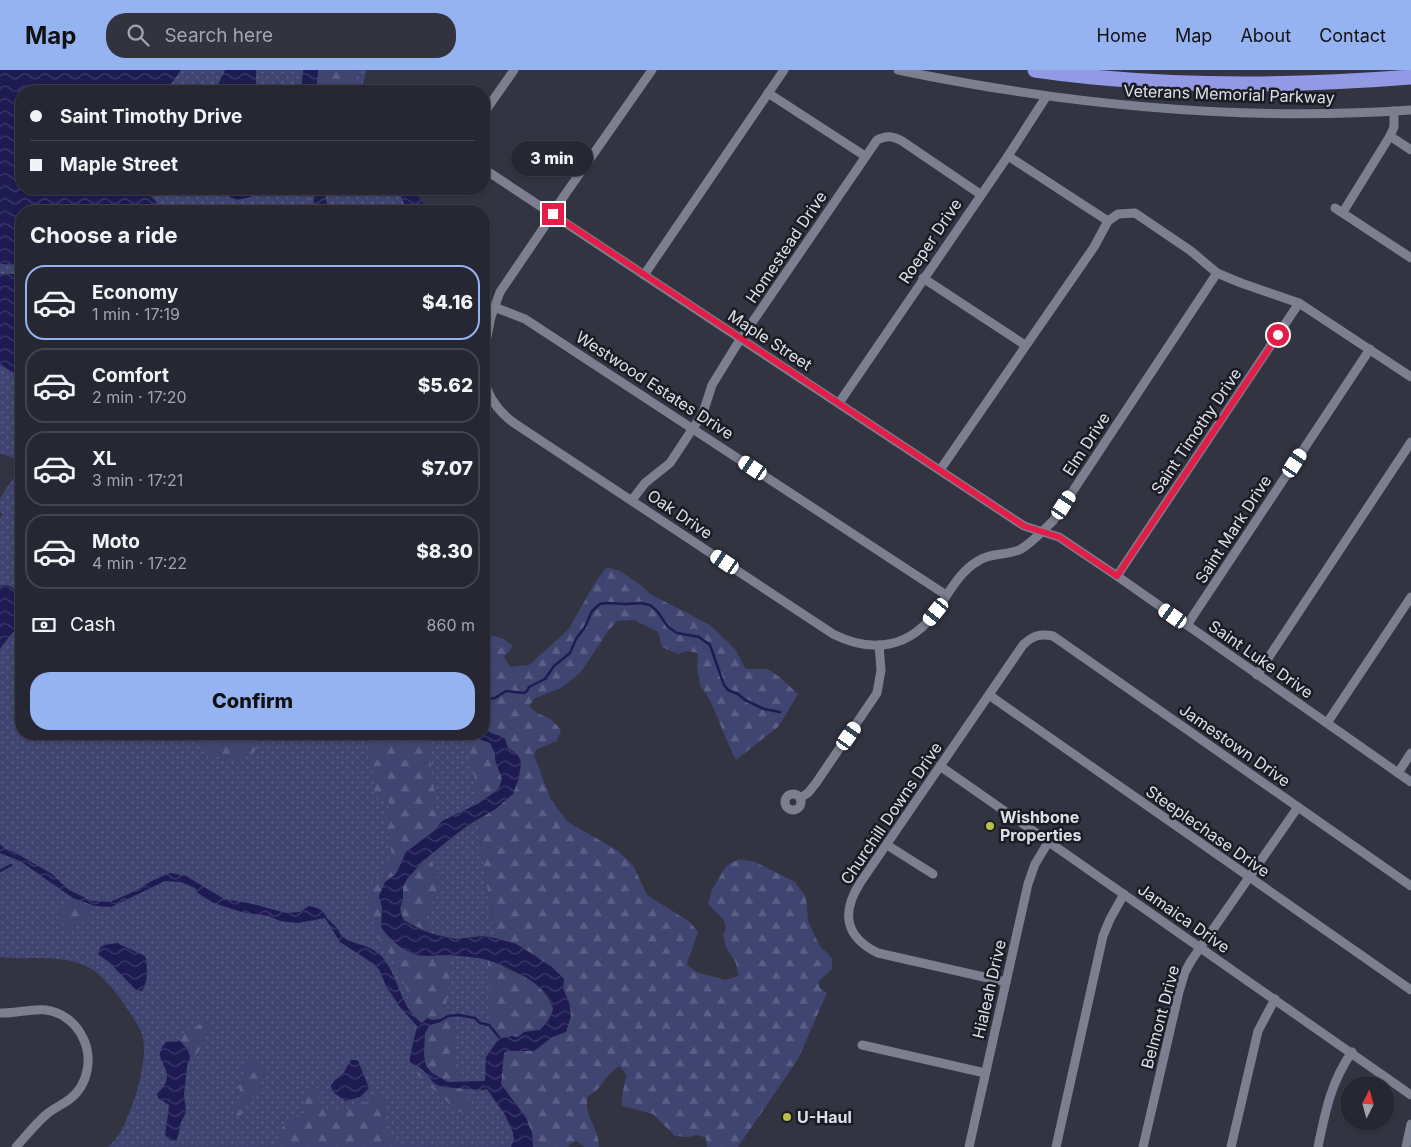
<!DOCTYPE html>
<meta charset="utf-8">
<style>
:root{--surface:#262732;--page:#32333e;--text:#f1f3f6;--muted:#a4a5ac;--line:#42444d;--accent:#95b2f1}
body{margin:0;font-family:Inter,sans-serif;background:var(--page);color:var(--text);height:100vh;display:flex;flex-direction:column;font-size:19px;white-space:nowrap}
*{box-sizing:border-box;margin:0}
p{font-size:16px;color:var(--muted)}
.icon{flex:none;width:28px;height:28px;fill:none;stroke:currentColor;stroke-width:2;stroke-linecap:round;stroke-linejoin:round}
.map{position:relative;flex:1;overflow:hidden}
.sheet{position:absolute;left:15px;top:135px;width:475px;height:535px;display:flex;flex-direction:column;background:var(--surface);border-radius:20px;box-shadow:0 1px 4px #0004,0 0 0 1px var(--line)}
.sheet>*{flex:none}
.guide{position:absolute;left:15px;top:15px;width:475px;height:110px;border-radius:20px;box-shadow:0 1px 4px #0004,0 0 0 1px var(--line);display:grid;align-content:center;height:110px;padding:0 15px;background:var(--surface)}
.needle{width:32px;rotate:6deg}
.fabs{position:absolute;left:1340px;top:1006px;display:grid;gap:10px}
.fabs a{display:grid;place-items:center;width:55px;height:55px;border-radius:50%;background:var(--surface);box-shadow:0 1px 4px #0004,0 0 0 1px var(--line);font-size:25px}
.end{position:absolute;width:22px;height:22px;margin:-11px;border:6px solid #e11d48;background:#fff;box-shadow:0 0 0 2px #fff}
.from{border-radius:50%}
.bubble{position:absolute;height:35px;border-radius:18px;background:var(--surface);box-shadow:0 1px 4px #0004,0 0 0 1px var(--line);font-size:16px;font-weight:800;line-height:35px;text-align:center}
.car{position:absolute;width:15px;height:30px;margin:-15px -8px;border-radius:6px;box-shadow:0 0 4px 1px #0007;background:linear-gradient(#fff 24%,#345 0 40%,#fff 0 76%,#345 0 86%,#fff 0)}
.guide b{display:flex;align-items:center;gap:18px;height:48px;font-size:19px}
.guide b+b{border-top:1px solid var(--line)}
.guide i{width:12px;height:12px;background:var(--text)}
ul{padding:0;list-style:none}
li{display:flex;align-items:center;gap:15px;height:75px;margin:0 10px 8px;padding:0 5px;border:2px solid var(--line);border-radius:20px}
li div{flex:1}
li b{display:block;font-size:19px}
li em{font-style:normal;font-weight:800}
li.on{border-color:var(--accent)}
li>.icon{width:45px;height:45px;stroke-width:1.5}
h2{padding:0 15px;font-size:22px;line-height:60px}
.pay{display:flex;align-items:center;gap:12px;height:55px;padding:0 15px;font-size:19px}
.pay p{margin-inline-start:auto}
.cta{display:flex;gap:10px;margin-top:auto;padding:10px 15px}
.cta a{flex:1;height:58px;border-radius:20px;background:var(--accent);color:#111;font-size:20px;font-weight:800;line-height:58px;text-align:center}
header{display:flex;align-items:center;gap:30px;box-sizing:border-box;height:70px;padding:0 25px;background:var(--accent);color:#111}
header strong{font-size:24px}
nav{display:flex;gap:28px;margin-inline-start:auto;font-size:18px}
.search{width:350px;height:45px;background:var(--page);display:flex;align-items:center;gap:12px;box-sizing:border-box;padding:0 18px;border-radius:20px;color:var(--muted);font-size:19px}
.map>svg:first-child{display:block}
.grass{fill:url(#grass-dots)}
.forest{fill:url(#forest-firs)}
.wetland{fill:url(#wetland-marsh)}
.water{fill:url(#water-waves)}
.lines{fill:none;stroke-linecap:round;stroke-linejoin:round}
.stream{stroke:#1d1b52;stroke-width:2.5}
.minor{stroke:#7c7f8f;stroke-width:9}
.motorway{stroke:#929ae6;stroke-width:15}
.route{stroke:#e11d48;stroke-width:6}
.poi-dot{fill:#bbc045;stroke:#1b1c23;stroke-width:2}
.labels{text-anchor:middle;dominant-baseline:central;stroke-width:5;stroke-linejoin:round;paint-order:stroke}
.street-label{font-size:16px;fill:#dee0e9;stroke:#1b1c23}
.poi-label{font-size:16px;font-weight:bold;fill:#dee0e9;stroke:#1b1c23;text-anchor:start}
</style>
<header>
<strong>Map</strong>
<div class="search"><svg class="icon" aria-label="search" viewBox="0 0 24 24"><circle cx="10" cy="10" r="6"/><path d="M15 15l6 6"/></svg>Search here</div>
<nav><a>Home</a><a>Map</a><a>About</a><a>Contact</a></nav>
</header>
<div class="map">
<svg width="1411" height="1077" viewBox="0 0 1411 1077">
<defs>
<pattern id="grass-dots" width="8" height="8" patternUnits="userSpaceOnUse" patternTransform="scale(1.25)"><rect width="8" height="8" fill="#404471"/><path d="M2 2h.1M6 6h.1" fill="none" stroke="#5b5f85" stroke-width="1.8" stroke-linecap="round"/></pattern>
<pattern id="forest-firs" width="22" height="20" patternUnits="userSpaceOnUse" patternTransform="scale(1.25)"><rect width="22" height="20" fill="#404471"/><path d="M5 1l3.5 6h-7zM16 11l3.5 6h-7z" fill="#5b5f85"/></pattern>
<pattern id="wetland-marsh" width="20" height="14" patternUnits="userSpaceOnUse" patternTransform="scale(1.25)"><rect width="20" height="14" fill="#404471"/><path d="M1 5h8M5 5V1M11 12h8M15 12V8" fill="none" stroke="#5b5f85"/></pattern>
<pattern id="water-waves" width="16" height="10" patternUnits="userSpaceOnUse" patternTransform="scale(1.25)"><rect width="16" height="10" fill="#1d1b52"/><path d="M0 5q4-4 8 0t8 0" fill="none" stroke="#3d3c6b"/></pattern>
</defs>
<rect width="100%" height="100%" fill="#323442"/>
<g class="grass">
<path d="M0 0H313L312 21H21V119H408L422 141H21V391L0 383Z"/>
<path d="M355 0H366C366 8 361 13 362 21H357Z"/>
<path d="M21 397V664H484L512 706 436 768 392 854 503 885 520 1077H108C111 1074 115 1070 118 1066 132 1045 150 988 142 964 136 948 107 908 93 900 64 882 32 891 0 887V448L3 444 0 442V428Z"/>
<path d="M477 750 495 868 480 866 456 869 429 863 426 849 430 836 438 822 437 803 429 786 455 765Z"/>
</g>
<g class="forest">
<path d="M318 0H355L357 21H316Z"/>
<path d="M607 497 620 501 642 516 650 524 710 555 735 579 745 598C753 601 758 598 765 599 774 600 790 617 798 624L779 656 736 690 730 678 710 630 700 615 697 597 698 583 688 581 678 584 662 577 658 562 634 550 617 551 608 561 581 602 561 618 535 628 529 636 537 643 551 649 561 660 557 671 537 679 534 685 551 730 568 752 618 781 633 795 647 825 690 852 698 862C695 874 689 883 687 895L696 902 725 910 738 906 736 893 726 877 723 865 726 858 723 849 708 834 712 820 726 796 739 789 755 792 795 812 806 827 808 851 819 875 832 888V899L818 912 820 918 827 923 798 989 738 1077H707L706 1068 698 1065 688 1067 675 1066 653 1044 622 1036C621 1024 625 1016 626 1005L620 996C605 1003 604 1018 588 1026 583 1047 599 1056 599 1077H585L576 1071 570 1074 568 1077H533L532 1063 526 1048 501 1014 504 983 512 981H534L552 967 568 957 571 945 569 933 563 918 564 914 562 906 533 884 516 874 495 868 477 750 494 740 513 724 521 696 514 682 508 678C506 668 498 666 490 664 480 654 487 650 487 640 487 637 485 634 484 632V563L504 569 513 576 504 587 510 597 529 595 568 560 596 511Z"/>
<path d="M190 664H256L258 672 254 683C247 686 238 690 231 689 214 688 194 681 190 664Z"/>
<path d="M369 664H427L439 755 434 761 403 786 396 804 389 808 380 832 382 838 381 853 384 861 401 878 431 887 449 885V907L446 935 456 958 455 971 459 1010 444 1011 432 1003 425 991 426 960 430 955 441 952 442 948 425 949 422 953 412 943V935L404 912 395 896 389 882 381 872 374 855 369 826 388 795 392 784 385 752 391 737 387 729 383 731 375 726Z"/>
<path d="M464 664H476L481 670 490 673 495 684V690L501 703V715L493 724 477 734C477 709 471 688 464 664Z"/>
<path d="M429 786 437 803 438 822 430 836 426 849 429 863 404 850 400 839 403 829V817L407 809 424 790Z"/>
<path d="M73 828 92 835 88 848 74 859H67L62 854C60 838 63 839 73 828Z"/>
<path d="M488 890C514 904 542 907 553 939L548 951 541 960 524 962 518 967C512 967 503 969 497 966L496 972C487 957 492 939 491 922 490 911 487 901 488 890Z"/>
<path d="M209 948C209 968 199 982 187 997L190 987 180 971 183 963 200 954 206 949Z"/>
<path d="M412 951 417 956 416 997C422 999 424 1003 428 1007 439 1017 448 1019 462 1018L469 1031V1039L464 1044 455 1039 409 997V959Z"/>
<path d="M253 991 260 992 264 998V1006L258 1021 253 1028 246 1033 241 1045 237 1046 235 1044 233 1039C235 1034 241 1030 241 1024 240 1019 238 1017 238 1012L243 1009C243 999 245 996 253 991Z"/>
<path d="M308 1020 317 1021 318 1029 317 1037C327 1043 349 1040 360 1035 368 1032 374 1027 382 1024 388 1039 379 1066 400 1073 406 1075 413 1074 419 1077H275C284 1053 281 1052 306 1042L304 1031Z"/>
</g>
<path class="wetland" d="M305 119H319L314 128 312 141 310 140Z"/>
<g class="water">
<path d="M0 0H181L166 21H21V119H144L165 141H21V195L0 194Z"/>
<path d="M225 0H256V21H215Z"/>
<path d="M303 0H318L316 21H301Z"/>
<path d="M223 119H262C249 130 233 136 223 119Z"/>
<path d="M319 119H324C326 126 326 135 330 141H312L314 128Z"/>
<path d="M398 119H414C417 128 426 136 433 141H407Z"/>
<path d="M0 204H21V308L0 294Z"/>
<path d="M7 515C15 518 16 522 19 530 27 556 13 559 0 579V516Z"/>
<path d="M484 632C489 645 485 641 484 652 488 668 495 661 505 669L508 678 517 684 521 691 519 708 513 724 494 740 466 756 424 790 407 809 403 817V829L400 839 403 850 408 853 421 860 439 866 456 869 486 866 516 874 552 897 564 909 563 918 569 933 571 945 566 962 552 967 534 981H507L504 983 501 1014 526 1048 532 1063 533 1077H511L514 1069 512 1060 505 1045 487 1019 482 1020 442 1017 435 1014 422 999 410 992V987L417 956 400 937 386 916 380 901 374 894 340 872 325 848 298 853 280 851 269 846 241 842 211 832 198 823 195 818 181 812 165 811 111 837 95 836 73 828 20 791 0 783V774L4 778 14 782 52 804 69 820 92 831 110 832 131 823 157 808 171 803 186 806 224 829 253 834 286 843 300 842 309 836C319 838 323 840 327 848 330 852 335 855 338 859 340 863 339 863 342 866 353 876 370 873 382 887 399 906 400 938 422 953L427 948 432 950 445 948 441 952 430 955 425 963 424 985 426 996 432 1003 448 1012 484 1011 485 1010 486 987 498 970 497 965 503 968 512 966 518 967 524 962 540 960C545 954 552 948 553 940 555 917 498 890 478 888 467 887 455 885 444 885 435 885 427 887 417 885 403 881 390 870 381 857L382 838 379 826 385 812 396 804 406 782 434 761 442 751 477 734 498 720 502 709 495 690V684L490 673 481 670 476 664H484Z"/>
<path d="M117 873 145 886C148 895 148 913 142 921L136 920 111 894 98 884 100 878 104 875Z"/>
<path d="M180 971 188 980 190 987 187 997 184 1024 186 1042 181 1052 177 1070 171 1071 165 1066 169 1035 158 1028 157 1024C160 1020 164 1017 166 1012 172 995 150 989 166 972Z"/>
<path d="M351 990H357L359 993 369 1018 360 1027 345 1031 332 1021 331 1015 336 1009 344 1002Z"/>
</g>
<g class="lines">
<g class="stream">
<path d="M484 629 495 628 506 621 524 623 527 621 529 617 545 609 554 596 570 583 576 569 585 557 592 541 600 534 607 533 626 534 641 533 650 535 657 541 668 557 677 563 699 567 710 575 724 615 728 620 738 624 745 630 764 639 780 642"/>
<path d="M0 801 11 795"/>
<path d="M443 949 448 946 459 945 475 948 480 953 489 955 498 966"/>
</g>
<g class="minor">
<path d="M898 0C1067 35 1238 52 1411 40"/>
<path d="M768 23 865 86"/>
<path d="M484 43 514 0"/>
<path d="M1390 66 1411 80"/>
<path d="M1008 86 1108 151"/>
<path d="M484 99 1024 456 1059 467 1117 506 1411 712"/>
<path d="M1335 138 1411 188"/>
<path d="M1343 142 1390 66 1394 57V41"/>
<path d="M644 205 784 0"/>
<path d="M923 208 1025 275"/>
<path d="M494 237 525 249 946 525"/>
<path d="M484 281 491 247 500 222 553 144 557 136 652 0"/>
<path d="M484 309C488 328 499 342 514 353L833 564C873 584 911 578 937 540 949 523 959 502 978 491 991 482 1008 486 1021 479 1033 472 1043 460 1053 451L1217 203"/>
<path d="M839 333 1008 86 1046 27"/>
<path d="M940 400 1094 177 1108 151 1118 144 1135 143 1191 181 1217 203 1241 213 1299 233 1411 307"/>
<path d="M632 430 645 413 670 393 703 343 712 315 736 276 877 70C887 65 892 66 902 71L980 124"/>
<path d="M1117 506 1299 233"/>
<path d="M1187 555 1370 279"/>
<path d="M1257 605 1411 372"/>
<path d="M989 625 1411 920"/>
<path d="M1327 653 1411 527"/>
<path d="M940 696 1411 1025"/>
<path d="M1398 703 1411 683"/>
<circle cx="793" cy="732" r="8"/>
<path d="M800 728 808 723 816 713 877 623 881 600 879 575"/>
<path d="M887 775 933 804"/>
<path d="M1006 912 878 883C845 867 841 843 860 813L1023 575C1032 566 1040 563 1053 566L1411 816"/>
<path d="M0 943C16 944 31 938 46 940 61 942 75 952 82 966 93 986 89 1014 70 1029 63 1034 55 1038 48 1043 36 1053 26 1066 16 1077"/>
<path d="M862 975 985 1003"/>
<path d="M969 1077 1028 814 1035 794 1049 771"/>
<path d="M1056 1077 1103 866 1110 849 1124 824"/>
<path d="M1143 1077 1179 922 1185 902 1191 891 1298 737"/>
<path d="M1231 1077 1258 961 1275 929"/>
<path d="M1318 1077C1325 1043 1331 1011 1352 982"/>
<path d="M1406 1077 1411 1054"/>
</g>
<path class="motorway" d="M1035 0C1160 18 1286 17 1411 7"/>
</g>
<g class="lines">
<path class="route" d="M553 144 1024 456 1059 467 1117 506 1278 265"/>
</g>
<g class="poi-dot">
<circle cx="990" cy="756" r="5"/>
<circle cx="787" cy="1047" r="5"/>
</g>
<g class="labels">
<g class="street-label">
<text transform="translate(1229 24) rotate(2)">Veterans Memorial Parkway</text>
<text transform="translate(930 171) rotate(-56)">Roeper Drive</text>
<text transform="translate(786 177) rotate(-56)">Homestead Drive</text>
<text transform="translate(770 270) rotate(33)">Maple Street</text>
<text transform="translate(655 315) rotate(33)">Westwood Estates Drive</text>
<text transform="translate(1196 361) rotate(-56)">Saint Timothy Drive</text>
<text transform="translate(1086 374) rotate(-57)">Elm Drive</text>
<text transform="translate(680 444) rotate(34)">Oak Drive</text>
<text transform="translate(1233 459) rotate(-57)">Saint Mark Drive</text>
<text transform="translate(1261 589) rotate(35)">Saint Luke Drive</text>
<text transform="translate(1235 675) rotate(35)">Jamestown Drive</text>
<text transform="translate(891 743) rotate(-56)">Churchill Downs Drive</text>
<text transform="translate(1208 761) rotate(35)">Steeplechase Drive</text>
<text transform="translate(1184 848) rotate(35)">Jamaica Drive</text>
<text transform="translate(989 919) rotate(-77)">Hialeah Drive</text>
<text transform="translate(1160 947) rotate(-75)">Belmont Drive</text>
</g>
<g class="poi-label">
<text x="1000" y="747">Wishbone<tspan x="1000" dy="18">Properties</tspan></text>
<text x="797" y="1047">U-Haul</text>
</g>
</g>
</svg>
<div class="fabs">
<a><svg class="needle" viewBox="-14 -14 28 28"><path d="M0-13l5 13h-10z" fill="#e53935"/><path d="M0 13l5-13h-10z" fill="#a4a5ac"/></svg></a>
</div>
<i class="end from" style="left:1278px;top:265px"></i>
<i class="end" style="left:553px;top:144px"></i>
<div class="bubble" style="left:511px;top:71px;width:82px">3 min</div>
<i class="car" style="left:1295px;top:393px;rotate:33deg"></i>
<i class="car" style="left:753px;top:398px;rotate:304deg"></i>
<i class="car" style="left:1064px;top:435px;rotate:33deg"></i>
<i class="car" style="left:725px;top:492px;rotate:304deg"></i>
<i class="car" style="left:936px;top:542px;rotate:219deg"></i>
<i class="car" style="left:1173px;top:546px;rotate:305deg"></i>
<i class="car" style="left:849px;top:666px;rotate:35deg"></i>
<div class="guide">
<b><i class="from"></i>Saint Timothy Drive</b>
<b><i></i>Maple Street</b>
</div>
<section class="sheet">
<h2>Choose a ride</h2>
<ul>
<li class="on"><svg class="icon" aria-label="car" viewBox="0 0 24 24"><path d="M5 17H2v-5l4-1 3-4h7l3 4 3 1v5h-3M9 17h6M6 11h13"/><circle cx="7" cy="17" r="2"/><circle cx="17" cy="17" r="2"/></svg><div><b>Economy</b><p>1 min · 17:19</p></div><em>$4.16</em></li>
<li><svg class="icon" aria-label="car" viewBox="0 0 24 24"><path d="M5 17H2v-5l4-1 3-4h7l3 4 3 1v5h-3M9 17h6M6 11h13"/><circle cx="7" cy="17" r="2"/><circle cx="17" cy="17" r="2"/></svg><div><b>Comfort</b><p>2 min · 17:20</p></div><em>$5.62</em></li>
<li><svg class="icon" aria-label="car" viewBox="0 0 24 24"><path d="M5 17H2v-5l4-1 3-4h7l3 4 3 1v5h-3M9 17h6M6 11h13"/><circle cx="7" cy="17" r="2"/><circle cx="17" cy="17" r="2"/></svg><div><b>XL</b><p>3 min · 17:21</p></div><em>$7.07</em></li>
<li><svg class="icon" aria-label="car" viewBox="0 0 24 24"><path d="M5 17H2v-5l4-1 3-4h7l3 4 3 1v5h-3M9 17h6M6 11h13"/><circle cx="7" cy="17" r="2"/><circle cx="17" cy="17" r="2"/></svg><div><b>Moto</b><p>4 min · 17:22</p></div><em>$8.30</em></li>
</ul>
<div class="pay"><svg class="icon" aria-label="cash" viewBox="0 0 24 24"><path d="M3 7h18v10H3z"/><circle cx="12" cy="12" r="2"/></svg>Cash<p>860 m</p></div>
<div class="cta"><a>Confirm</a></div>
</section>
</div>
